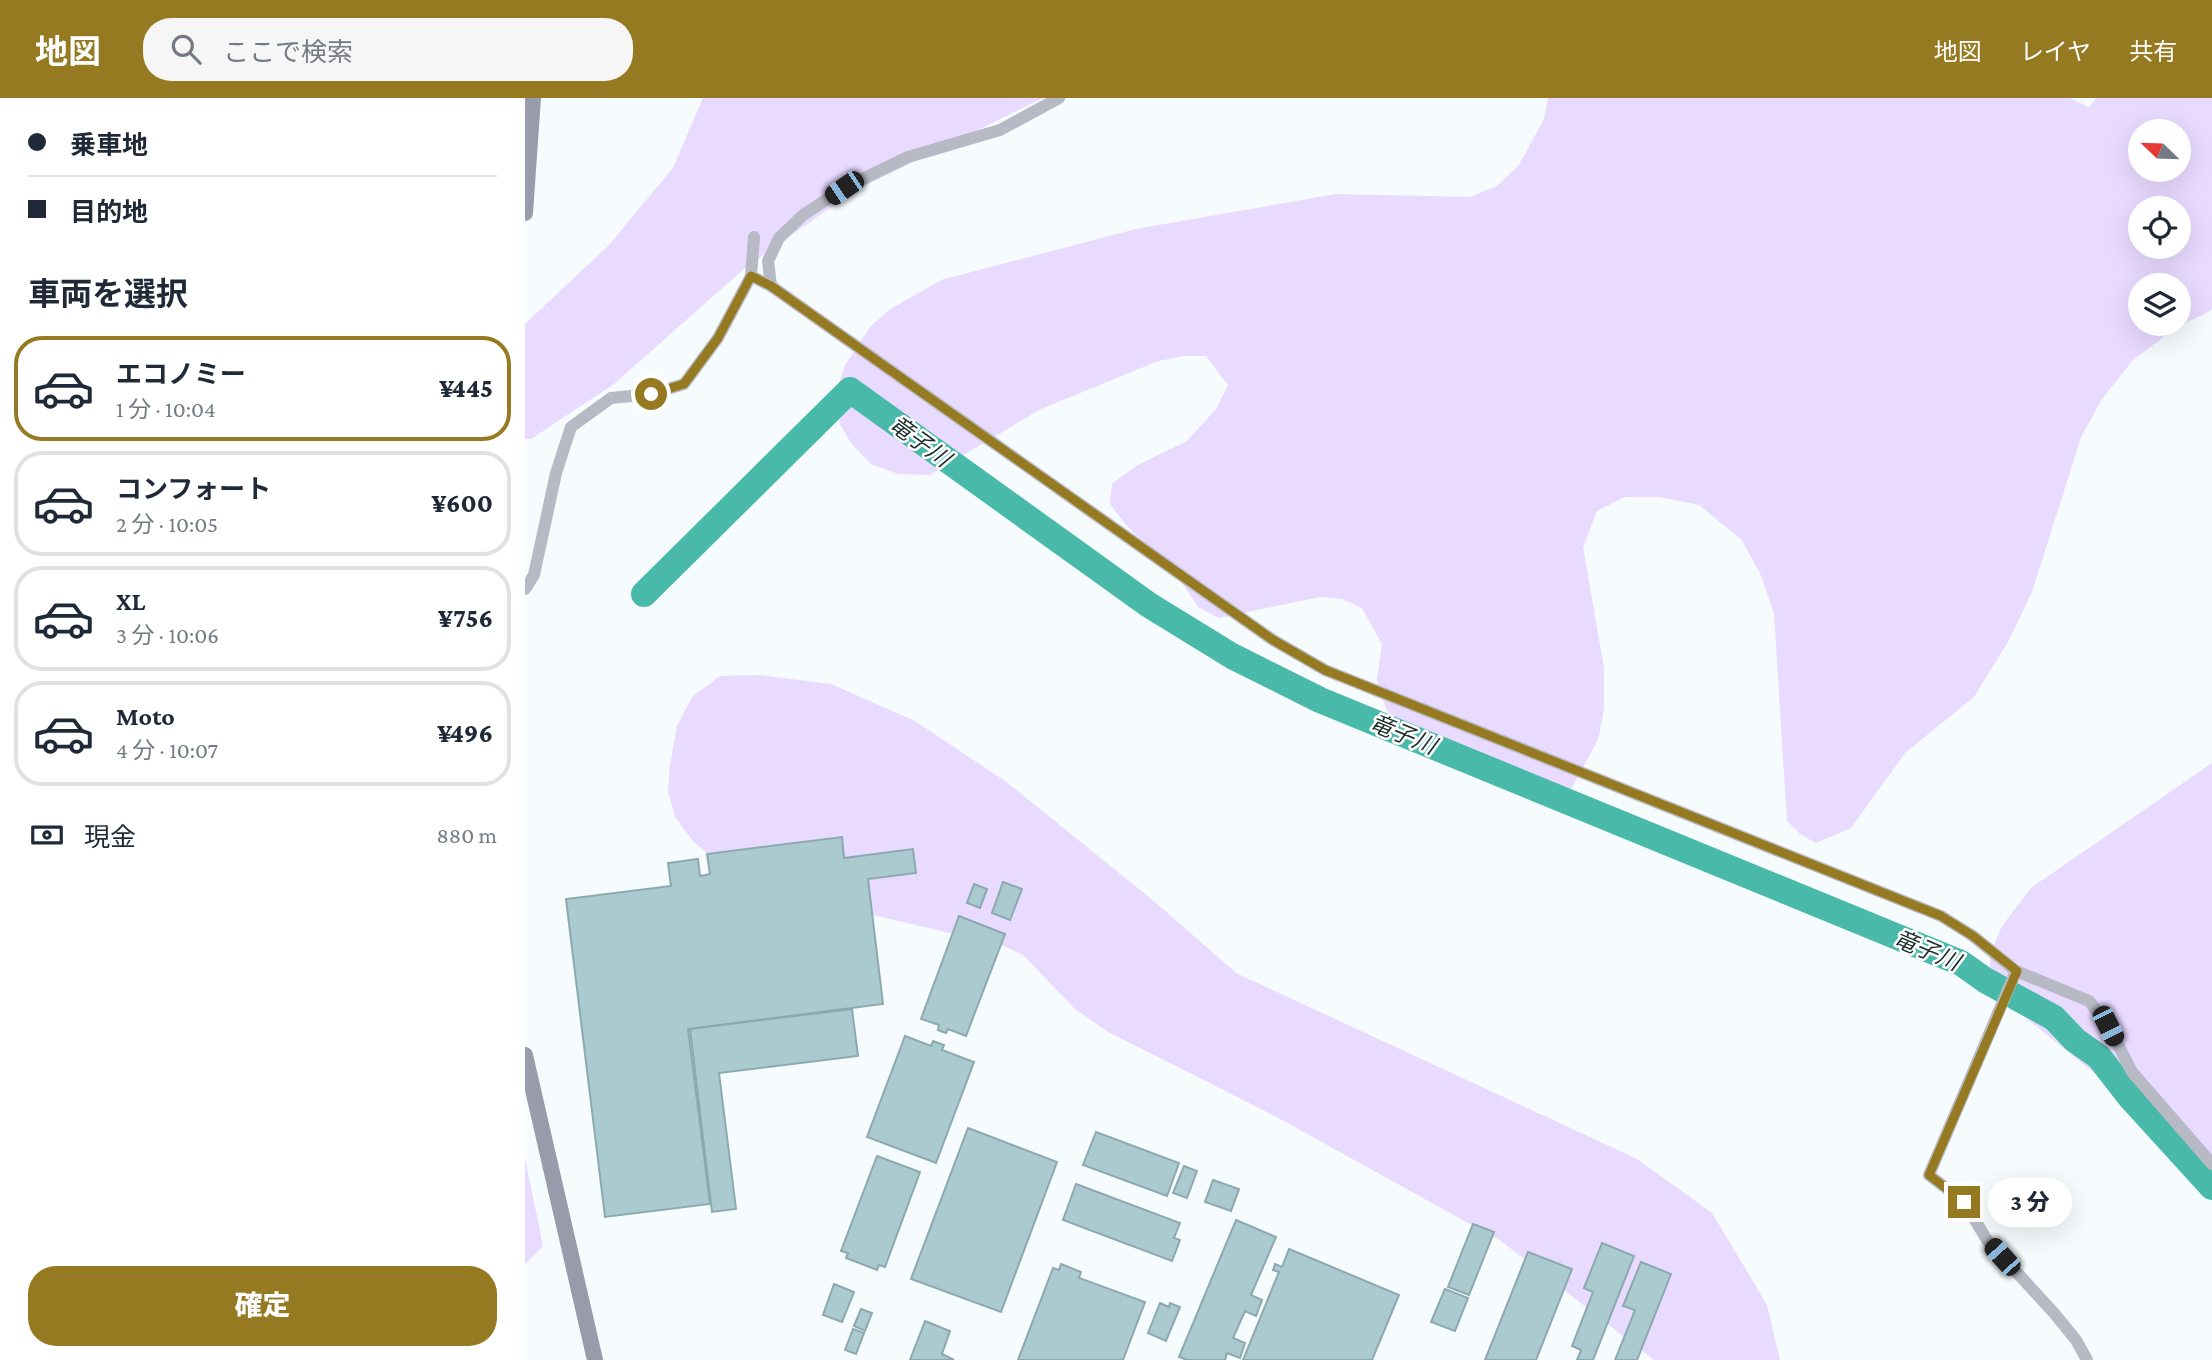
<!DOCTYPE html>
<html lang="ja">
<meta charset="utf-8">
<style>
:root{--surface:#fff;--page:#f6f6f7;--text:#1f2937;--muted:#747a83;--line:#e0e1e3;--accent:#957a21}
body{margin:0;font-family:"Crimson Pro","Noto Sans JP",serif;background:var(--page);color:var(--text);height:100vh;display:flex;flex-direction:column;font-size:26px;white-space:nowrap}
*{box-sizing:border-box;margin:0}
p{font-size:23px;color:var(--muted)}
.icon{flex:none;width:38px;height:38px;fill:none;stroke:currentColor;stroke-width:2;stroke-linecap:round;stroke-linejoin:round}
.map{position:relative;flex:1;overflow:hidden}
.sheet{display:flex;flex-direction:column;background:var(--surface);width:525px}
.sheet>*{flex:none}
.banner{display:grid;align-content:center;height:154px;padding:0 28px;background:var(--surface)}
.needle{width:46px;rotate:293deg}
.tools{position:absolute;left:1603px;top:21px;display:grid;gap:14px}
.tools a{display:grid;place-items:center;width:63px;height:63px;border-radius:50%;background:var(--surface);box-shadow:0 7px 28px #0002;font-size:35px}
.end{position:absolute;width:32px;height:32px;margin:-16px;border:9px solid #957a21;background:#fff;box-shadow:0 0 0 4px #fff}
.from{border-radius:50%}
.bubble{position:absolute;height:49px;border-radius:24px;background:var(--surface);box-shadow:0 7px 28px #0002;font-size:23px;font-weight:800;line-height:49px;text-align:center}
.car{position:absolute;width:21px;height:42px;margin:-21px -10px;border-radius:9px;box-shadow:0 0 5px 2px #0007;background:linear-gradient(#222 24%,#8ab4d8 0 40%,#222 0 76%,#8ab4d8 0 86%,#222 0)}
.banner b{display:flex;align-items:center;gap:24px;height:66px;font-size:26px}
.banner b+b{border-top:2px solid var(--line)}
.banner i{width:18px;height:18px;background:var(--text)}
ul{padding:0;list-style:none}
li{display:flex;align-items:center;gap:21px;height:105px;margin:0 14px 10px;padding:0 14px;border:4px solid var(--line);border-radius:28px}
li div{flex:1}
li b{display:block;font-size:26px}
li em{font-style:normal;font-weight:800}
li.on{border-color:var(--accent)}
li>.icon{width:63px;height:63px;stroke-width:1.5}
h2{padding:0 28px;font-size:32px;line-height:84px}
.pay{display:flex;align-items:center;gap:18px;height:77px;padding:0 28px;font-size:26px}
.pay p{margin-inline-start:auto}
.button{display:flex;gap:14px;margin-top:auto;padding:14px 28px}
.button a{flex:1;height:80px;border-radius:28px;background:var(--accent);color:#fff;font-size:28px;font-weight:800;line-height:80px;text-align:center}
header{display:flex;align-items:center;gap:42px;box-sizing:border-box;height:98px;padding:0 35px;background:var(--accent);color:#fff}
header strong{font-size:33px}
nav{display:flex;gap:38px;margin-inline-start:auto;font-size:24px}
.search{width:490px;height:63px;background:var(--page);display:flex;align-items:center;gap:18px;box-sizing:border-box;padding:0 24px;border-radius:28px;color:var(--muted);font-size:26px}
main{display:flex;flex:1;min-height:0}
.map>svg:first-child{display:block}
.green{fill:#e9daff;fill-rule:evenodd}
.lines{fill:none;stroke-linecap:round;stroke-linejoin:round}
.river{stroke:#49baa9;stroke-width:26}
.building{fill:#abcad0;stroke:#8ba9af;stroke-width:2}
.street{stroke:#b7bac5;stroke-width:12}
.secondary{stroke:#979baa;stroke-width:16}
.route{stroke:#957a21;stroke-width:9}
.labels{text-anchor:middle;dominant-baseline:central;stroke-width:5;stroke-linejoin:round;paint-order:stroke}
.water-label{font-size:23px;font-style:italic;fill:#1a2e2a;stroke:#fff}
</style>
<header>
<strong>地図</strong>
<div class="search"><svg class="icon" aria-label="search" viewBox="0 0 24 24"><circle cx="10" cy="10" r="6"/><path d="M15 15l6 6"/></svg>ここで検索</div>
<nav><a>地図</a><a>レイヤ</a><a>共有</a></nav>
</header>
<main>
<section class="sheet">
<div class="banner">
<b><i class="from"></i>乗車地</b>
<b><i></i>目的地</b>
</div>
<h2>車両を選択</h2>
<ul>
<li class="on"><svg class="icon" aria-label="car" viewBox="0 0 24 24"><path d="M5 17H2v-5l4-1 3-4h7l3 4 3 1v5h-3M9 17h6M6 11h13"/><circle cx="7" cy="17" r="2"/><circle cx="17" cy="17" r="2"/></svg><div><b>エコノミー</b><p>1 分 · 10:04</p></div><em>¥445</em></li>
<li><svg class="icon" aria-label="car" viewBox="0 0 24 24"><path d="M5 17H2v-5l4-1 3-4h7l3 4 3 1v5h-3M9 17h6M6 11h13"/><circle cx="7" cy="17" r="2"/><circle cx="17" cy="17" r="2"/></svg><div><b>コンフォート</b><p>2 分 · 10:05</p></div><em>¥600</em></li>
<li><svg class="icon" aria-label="car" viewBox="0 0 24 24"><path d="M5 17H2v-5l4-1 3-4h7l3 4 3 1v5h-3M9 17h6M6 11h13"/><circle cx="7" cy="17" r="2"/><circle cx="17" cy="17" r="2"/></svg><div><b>XL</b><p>3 分 · 10:06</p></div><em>¥756</em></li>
<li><svg class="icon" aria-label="car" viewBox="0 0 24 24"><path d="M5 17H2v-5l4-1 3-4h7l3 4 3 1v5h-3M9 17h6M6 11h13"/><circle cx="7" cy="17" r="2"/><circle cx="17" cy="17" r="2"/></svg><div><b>Moto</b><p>4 分 · 10:07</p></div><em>¥496</em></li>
</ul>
<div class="pay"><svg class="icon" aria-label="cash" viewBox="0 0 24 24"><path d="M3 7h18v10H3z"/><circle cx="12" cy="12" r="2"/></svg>現金<p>880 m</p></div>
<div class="button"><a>確定</a></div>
</section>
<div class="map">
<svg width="1687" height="1262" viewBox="0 0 1687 1262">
<rect width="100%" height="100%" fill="#f6fbfe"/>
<g class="green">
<path d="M178 0H518L327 94 220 170 89 286 6 341H0V226L84 147 148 70Z"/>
<path d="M1023 0H1545L1564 9 1571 0H1687V212L1649 231 1607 263 1577 301 1556 339 1507 494 1484 542 1449 599 1380 655 1326 730 1291 745 1275 736 1262 723 1249 515 1235 475 1216 441 1174 407 1135 399H1100L1072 413 1058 449 1079 570V611L1073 642 1045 693 991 691 941 672 900 652 880 637 861 611 852 581 857 546 837 510 817 501 795 499 694 520 673 509 650 474 602 428 585 406 587 386 611 368 662 343 691 311 703 287 681 258H659L633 263 516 311 405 377 373 376 346 366 326 345 315 326 309 301 320 267 346 228 364 212 416 182 611 131 811 96 945 99 972 88 994 67 1019 21ZM1615 33H1654V72H1615ZM1615 110H1654V149H1615ZM1615 187H1654V226H1615Z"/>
<path d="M232 577 306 586 390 623 480 683 630 804 711 875 1112 1061 1187 1115 1242 1207 1255 1262H1129L976 1143 748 1017 583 934 549 910 498 857 463 841 425 835 276 800 209 777 168 743 150 719 143 693 145 667 152 628 167 599 195 578Z"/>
<path d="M1687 665V1081L1673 1071 1594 995 1476 900 1464 874 1466 854 1477 828 1506 790Z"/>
<path d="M0 1060 18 1148 0 1166Z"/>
</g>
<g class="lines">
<path class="river" d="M119 496 325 292 624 507 707 558 795 602 1436 865 1460 882 1529 920 1550 942 1574 959 1605 999 1687 1089"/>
</g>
<g class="building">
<path d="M317 739 319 760 388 751 391 775 343 781 358 906 163 931 185 1106 80 1119 41 801 146 788 143 765 173 761 175 778 185 776 182 756Z"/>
<path d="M478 784 497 791 485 822 467 815Z"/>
<path d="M449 786 462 791 455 810 442 805Z"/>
<path d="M434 818 480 836 441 938 423 931 421 935 413 932 414 927 396 921Z"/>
<path d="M327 911 333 958 194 975 211 1111 187 1114 165 931Z"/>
<path d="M380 938 406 948 408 943 419 947 417 952 449 964 411 1065 342 1039Z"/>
<path d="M443 1030 532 1064 476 1214 386 1181Z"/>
<path d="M571 1034 654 1065 642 1098 558 1067Z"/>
<path d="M352 1058 395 1074 360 1169 354 1167 352 1172 321 1160 323 1155 316 1153Z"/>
<path d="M659 1068 672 1073 662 1100 648 1095Z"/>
<path d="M688 1082 714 1091 706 1113 680 1104Z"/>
<path d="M551 1086 655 1125 649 1140 655 1142 647 1163 538 1122Z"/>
<path d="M711 1122 751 1139 726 1197 737 1202 731 1218 720 1213 708 1240 720 1245 715 1260 702 1255 700 1262H662L654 1259Z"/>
<path d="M948 1126 969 1134 944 1197 923 1189Z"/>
<path d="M1077 1145 1109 1158 1068 1262H1052L1056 1252 1047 1248 1068 1194 1059 1190Z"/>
<path d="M764 1151 874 1197 847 1262H718L754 1174 748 1172 750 1166 757 1169Z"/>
<path d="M1003 1154 1047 1171 1011 1262H960Z"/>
<path d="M1116 1164 1146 1176 1112 1262H1090L1110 1212 1098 1208Z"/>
<path d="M536 1166 556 1174 554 1180 620 1204 598 1262H493L528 1170 534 1172Z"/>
<path d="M309 1186 329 1194 317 1224 298 1217Z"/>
<path d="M920 1191 943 1200 930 1233 906 1224Z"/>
<path d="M635 1205 644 1209 645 1205 655 1209 641 1243 623 1235Z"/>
<path d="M336 1211 347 1215 340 1233 329 1228Z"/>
<path d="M400 1223 425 1233 417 1256 429 1262H385Z"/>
<path d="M328 1231 339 1235 331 1256 320 1252Z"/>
</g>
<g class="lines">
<g class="street">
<path d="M226 178 246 188 748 542 800 572 1416 818 1448 838 1491 873 1564 903 1583 927 1607 974 1687 1066"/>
<path d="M246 188 243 163 254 140 278 117 319 90 383 59 475 32 534 0"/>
<path d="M0 491 9 477 31 375 46 329 86 300 126 296 159 286 193 240 226 178 229 139"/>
<path d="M1491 873 1404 1077 1439 1104 1462 1142 1529 1215 1551 1242 1562 1262"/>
</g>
<g class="secondary">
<path d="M0 115 8 0"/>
<path d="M0 957 70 1262"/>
</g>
</g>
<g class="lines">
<path class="route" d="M126 296 159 286 193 240 226 178 246 188 748 542 800 572 1416 818 1448 838 1492 873 1404 1077 1439 1104"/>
</g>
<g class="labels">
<g class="water-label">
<text transform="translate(395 343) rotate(36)">竜子川</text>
<text transform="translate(878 636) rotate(22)">竜子川</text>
<text transform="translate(1402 852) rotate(23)">竜子川</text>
</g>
</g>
</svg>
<div class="tools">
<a><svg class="needle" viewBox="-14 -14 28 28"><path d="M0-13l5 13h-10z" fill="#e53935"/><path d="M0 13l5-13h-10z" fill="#747a83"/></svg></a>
<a><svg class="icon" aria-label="locate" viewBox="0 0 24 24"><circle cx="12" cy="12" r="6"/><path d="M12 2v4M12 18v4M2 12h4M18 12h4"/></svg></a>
<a><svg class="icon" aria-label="layers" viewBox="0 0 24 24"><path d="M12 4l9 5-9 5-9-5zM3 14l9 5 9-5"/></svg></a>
</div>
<i class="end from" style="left:126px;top:296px"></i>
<i class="end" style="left:1439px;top:1104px"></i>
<div class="bubble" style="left:1463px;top:1080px;width:84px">3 分</div>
<i class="car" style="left:319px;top:90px;rotate:236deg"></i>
<i class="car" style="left:1583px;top:928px;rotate:153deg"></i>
<i class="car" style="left:1477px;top:1159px;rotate:318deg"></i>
</div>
</main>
